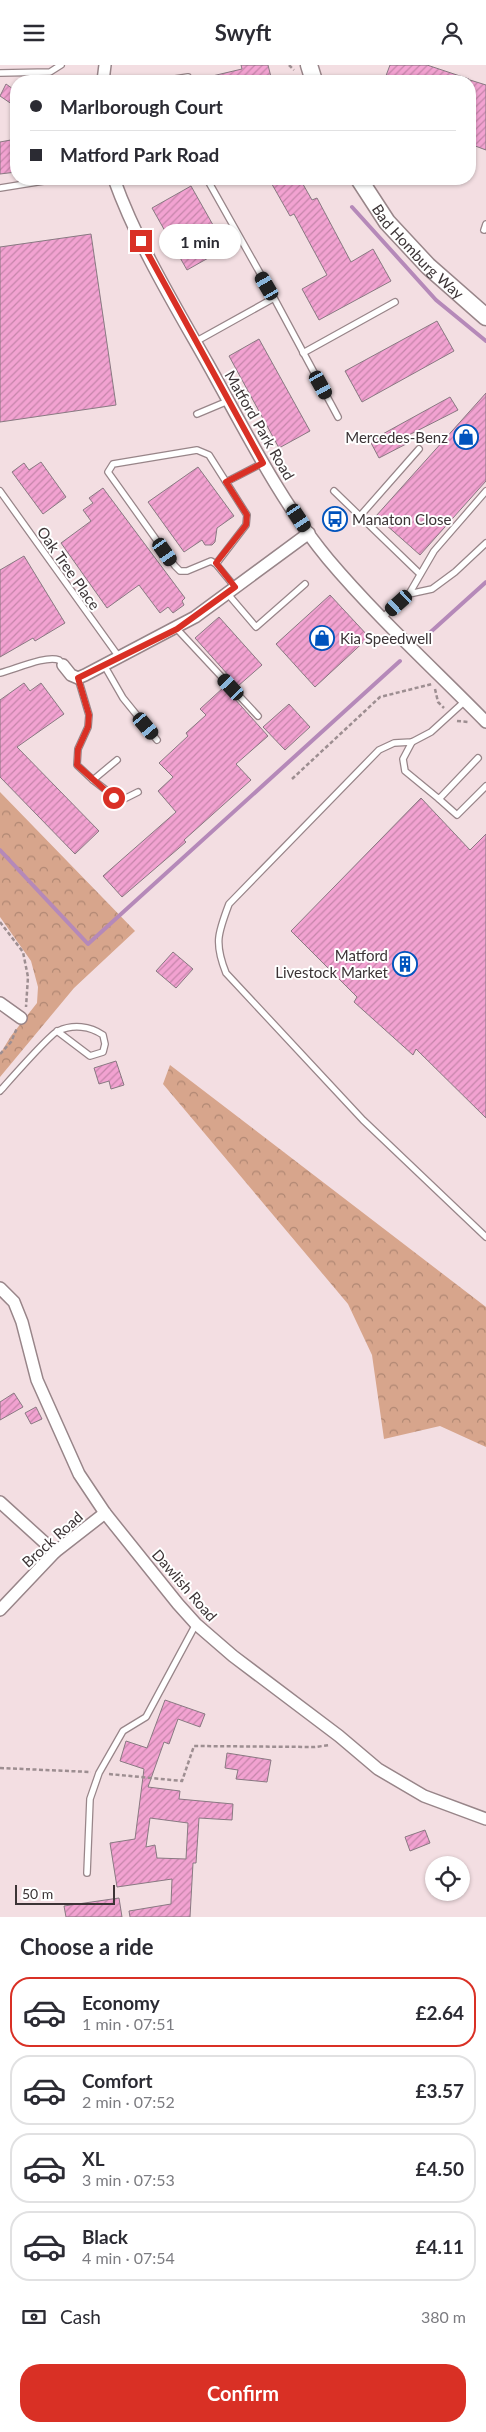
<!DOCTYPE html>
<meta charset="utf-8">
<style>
:root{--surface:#fff;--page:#f7f7f7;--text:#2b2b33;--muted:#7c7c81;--line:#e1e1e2;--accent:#d93025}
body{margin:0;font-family:Lato,sans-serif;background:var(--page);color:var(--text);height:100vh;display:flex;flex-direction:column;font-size:19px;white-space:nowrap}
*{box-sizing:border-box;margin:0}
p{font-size:16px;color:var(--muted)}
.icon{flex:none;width:28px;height:28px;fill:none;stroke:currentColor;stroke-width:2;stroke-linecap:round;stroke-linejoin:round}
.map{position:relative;height:1852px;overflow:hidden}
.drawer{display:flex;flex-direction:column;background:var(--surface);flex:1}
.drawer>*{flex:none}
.top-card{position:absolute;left:10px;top:10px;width:466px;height:110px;border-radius:20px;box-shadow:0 1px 4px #0004;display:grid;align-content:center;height:110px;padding:0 20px;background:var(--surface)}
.fabs{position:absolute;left:425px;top:1791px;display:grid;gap:10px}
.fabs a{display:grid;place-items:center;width:45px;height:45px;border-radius:50%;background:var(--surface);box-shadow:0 1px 4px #0004;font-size:25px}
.scale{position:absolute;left:15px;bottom:12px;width:100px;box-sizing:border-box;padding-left:5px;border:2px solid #3c3436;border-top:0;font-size:14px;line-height:18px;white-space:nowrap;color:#3c3436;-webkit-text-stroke:4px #fff;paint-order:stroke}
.end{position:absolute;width:22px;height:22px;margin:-11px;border:6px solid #d93025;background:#fff;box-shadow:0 0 0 2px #fff}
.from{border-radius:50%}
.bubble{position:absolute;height:35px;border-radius:18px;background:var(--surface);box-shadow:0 1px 4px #0004;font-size:16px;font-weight:700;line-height:35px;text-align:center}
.car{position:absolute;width:15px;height:30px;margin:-15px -8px;border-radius:6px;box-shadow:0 0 4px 1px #0007;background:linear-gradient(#222 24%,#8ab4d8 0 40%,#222 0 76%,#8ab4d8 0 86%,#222 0)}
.top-card b{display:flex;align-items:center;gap:18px;height:48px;font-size:19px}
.top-card b+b{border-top:1px solid var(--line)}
.top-card i{width:12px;height:12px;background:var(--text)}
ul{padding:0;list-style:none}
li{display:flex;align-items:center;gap:15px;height:70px;margin:0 10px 8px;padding:0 10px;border:2px solid var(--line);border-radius:20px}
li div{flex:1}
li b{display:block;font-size:19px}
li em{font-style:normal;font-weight:700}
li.current{border-color:var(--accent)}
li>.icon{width:45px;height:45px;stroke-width:1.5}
h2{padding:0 20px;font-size:22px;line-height:60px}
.pay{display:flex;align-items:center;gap:12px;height:55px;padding:0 20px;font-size:19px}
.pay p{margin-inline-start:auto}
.button{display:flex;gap:10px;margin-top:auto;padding:10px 20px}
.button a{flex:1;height:58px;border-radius:20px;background:var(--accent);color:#fff;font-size:20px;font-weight:700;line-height:58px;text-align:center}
header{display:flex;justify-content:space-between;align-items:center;height:65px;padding:0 20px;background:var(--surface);font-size:22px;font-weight:700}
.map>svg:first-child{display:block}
.forest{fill:url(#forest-crowns)}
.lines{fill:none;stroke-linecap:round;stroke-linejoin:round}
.stream{stroke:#b589b9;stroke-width:4}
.building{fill:url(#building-hatch);stroke:#897982;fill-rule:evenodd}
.lane-casing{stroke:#988589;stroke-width:8}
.street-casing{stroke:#988589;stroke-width:14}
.secondary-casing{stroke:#988589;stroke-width:19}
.path{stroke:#9d8e91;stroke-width:2.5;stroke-dasharray:4 2.5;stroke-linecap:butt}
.lane{stroke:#fff;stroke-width:5.5}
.street{stroke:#fff;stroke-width:11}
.secondary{stroke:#fff;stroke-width:16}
.route{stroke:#d93025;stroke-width:6}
.labels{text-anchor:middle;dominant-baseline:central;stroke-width:4;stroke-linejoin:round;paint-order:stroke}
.street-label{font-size:15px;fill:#3c3436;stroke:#fff}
.poi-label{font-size:15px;fill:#3c3436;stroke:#fff;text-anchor:end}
</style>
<header><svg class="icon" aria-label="menu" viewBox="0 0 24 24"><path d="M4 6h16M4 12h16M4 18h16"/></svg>Swyft<svg class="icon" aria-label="person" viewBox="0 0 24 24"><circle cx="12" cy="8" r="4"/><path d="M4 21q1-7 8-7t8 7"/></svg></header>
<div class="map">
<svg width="486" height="1852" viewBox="0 0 486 1852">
<defs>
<pattern id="forest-crowns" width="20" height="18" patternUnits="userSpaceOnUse" patternTransform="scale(1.25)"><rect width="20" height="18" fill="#d7a58c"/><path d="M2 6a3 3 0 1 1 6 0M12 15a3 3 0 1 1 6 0" fill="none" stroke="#b08773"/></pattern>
<pattern id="building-hatch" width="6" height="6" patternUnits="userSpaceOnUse" patternTransform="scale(1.25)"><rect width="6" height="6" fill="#f2a2d1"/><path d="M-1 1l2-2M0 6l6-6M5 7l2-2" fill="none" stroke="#c585aa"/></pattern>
</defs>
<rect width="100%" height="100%" fill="#f3dee2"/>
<g class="forest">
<path d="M0 727 135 866 74 923 0 1012V989L11 971 37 938 38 922 31 896 0 852Z"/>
<path d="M170 1000 486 1242V1382L440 1361 384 1374 372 1290 348 1239 163 1019Z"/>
</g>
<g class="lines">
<g class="stream">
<path d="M352 142 436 235 486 276"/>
<path d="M424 573 486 517"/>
<path d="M0 785 88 879 400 596"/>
</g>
</g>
<g class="building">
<path d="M241 0H268L272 16H209L208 12 242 4Z"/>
<path d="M390 0H427L469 14V16H384Z"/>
<path d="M470 15 486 20V85L470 79Z"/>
<path d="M6 19 16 26V42L0 31Z"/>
<path d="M16 74V107L0 109V77Z"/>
<path d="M269 114H300L312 135 317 133 351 197 373 184 391 216 319 255 302 224 327 210 294 149 290 151Z"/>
<path d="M191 121 226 183 187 205 152 143Z"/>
<path d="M91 169 116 340 0 357V182Z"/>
<path d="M437 256 454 286 362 337 345 306Z"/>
<path d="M259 274 310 366 279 383 229 291Z"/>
<path d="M486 328V416L420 490 376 451Z"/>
<path d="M450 332 458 345 405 372 408 378 379 393 370 376Z"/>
<path d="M41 397 66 432 43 449 12 407 24 398 29 405Z"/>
<path d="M198 402 234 451 217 463 215 477 212 480H205L202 475 184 487 148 437Z"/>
<path d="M103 423 185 533 182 536 184 540 173 548 168 542 160 548 139 520 107 543 61 478 91 456 83 445 93 438 89 433Z"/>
<path d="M24 491 65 558 35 576 33 573 0 592V505Z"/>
<path d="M330 530 369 572 315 622 276 579Z"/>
<path d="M219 552 262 600 238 621 195 573Z"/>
<path d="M24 618 30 626 41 618 64 649 17 682 99 766 75 789 0 712V635Z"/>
<path d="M224 622 268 671 236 699 251 715 184 775 186 777 122 832 103 811 176 747 158 726 173 712 159 698 188 671 186 668 206 650 200 644Z"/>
<path d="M289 639 310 662 285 685 263 662Z"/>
<path d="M421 733 470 785 486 769V1053L416 984 413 990 354 937 357 932 291 866Z"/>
<path d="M173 887 193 904 176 923 156 906Z"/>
<path d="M116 996 124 1020 111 1024 109 1016 99 1019 94 1003Z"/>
<path d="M14 1328 23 1342 0 1355V1337Z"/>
<path d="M36 1342 42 1354 31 1359 25 1348Z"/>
<path d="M165 1635 205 1649 200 1662 178 1654 169 1679 164 1677 148 1722 180 1726 179 1734 233 1739 232 1755 199 1753 196 1798H193L190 1852H130L129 1846 171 1839 172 1814 117 1822 110 1778 135 1774 144 1704 120 1696 126 1676 147 1683ZM150 1753 188 1758 186 1794 157 1793 155 1780 146 1782Z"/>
<path d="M227 1688 271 1695 267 1717 236 1714 238 1705 225 1703Z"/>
<path d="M425 1765 430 1778 410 1786 405 1772Z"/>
<path d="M119 1833 122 1852H66L64 1841Z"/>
</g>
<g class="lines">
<defs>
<g id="lane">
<path d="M0 8 50 7 61 0"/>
<path d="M162 16 188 12"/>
<path d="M0 123 56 114"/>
<path d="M484 165 486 159"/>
<path d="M274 233 338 352"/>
<path d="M195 277 274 233 207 114"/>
<path d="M303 288 395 237"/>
<path d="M197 349 228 336"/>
<path d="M226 417 263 398"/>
<path d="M0 426 119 592"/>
<path d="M334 426 420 509"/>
<path d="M360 451 419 384"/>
<path d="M216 499 246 460 247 450 209 390 197 385 113 399 108 407 175 501 180 506H187L211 496 216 499 235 522"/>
<path d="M227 528 256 562 305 519"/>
<path d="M409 529 432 524 455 507 486 478"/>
<path d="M383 552 409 529 434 486 486 426"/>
<path d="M177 564 258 651"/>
<path d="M104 600 123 633 157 675"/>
<path d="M0 608C16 604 46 590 59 595L63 600"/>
<path d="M78 613 89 650 88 662 78 684 77 700 93 715 120 736 138 727"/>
<path d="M465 636 431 667 412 677 394 678 379 685 229 839C218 868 214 878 226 908L363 1055 486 1172"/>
<path d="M412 677 403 694 405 706 439 734 478 693"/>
<path d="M93 715 117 695"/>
<path d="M439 734 457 750 486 721"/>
<path d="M0 1026C9 1016 50 969 58 966 73 959 90 961 103 970L105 979 103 987 90 991 57 966"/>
<path d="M87 1808 90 1734 99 1708 123 1666 146 1652 196 1559"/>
</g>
<g id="street">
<path d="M103 16 105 0"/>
<path d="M114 114C137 178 174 239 208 299 245 365 280 436 328 494 376 551 434 604 486 657"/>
<path d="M63 600 71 610 78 613 85 610 195 552 309 468"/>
<path d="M0 938 21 953"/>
<path d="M0 1223 14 1237 22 1257 37 1315 79 1409 105 1448 178 1539 196 1559 233 1591 339 1671 378 1704 424 1731 486 1754"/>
<path d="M0 1437 55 1487"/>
<path d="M0 1545 55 1487 105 1448"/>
</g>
<g id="secondary">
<path d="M309 0 314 16"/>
<path id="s1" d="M359 114 387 157 428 201 486 252"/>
</g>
</defs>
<use href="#lane" class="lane-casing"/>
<use href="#street" class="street-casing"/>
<use href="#secondary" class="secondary-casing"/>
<g class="path">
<path d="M289 0 294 5"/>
<path d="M435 624 438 637 444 643"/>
<path d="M457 656 468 657"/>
<path d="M292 714 380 632 432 619"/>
<path d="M0 857 23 887 28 912 26 942"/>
<path d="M0 989 11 977 17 963"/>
<path d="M0 1703 91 1707"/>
<path d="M109 1709 182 1716 194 1681 315 1682 330 1680"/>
</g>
<use href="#lane" class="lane"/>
<use href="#street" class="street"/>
<use href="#secondary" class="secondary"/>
</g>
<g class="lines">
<path class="route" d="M114 733 77 700 78 684 88 662 89 650 78 613 177 564 235 522 216 498 246 460 247 450 226 417 263 398 141 176"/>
</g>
<defs>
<symbol id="shop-ring" viewBox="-11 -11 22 22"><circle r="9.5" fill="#fff" stroke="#0053bd" stroke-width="1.5"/><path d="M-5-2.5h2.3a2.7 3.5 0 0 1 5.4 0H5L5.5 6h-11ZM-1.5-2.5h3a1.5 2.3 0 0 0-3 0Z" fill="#0053bd"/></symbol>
<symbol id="bus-ring" viewBox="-11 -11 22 22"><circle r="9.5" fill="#fff" stroke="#0053bd" stroke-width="1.5"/><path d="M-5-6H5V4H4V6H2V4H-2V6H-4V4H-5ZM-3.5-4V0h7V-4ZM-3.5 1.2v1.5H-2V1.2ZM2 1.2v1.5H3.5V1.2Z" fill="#0053bd"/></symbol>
<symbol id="building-ring" viewBox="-11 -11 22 22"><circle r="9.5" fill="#fff" stroke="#0053bd" stroke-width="1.5"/><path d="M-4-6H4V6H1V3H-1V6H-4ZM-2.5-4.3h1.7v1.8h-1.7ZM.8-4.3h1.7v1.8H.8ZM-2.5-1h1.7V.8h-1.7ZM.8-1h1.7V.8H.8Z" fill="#0053bd"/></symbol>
</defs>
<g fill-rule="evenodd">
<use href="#shop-ring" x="452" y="358" width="28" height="28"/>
<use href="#bus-ring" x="321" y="440" width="28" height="28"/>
<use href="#shop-ring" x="308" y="559" width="28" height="28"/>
<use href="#building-ring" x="391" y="885" width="28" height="28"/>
</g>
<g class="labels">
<g class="street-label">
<text stroke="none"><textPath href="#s1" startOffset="94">Bad Homburg Way</textPath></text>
<text transform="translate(260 360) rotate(60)">Matford Park Road</text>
<text transform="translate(69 503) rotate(55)">Oak Tree Place</text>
<text transform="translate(52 1474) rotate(-42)">Brock Road</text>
<text transform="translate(185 1520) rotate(49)">Dawlish Road</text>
</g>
<g class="poi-label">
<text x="448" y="372">Mercedes-Benz</text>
<text x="352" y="454" text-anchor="start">Manaton Close</text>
<text x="340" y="573" text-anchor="start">Kia Speedwell</text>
<text x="388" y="890">Matford<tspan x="388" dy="17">Livestock Market</tspan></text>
</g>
</g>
</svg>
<div class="fabs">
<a><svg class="icon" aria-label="locate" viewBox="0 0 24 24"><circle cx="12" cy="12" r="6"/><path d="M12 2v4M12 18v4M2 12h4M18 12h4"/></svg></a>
</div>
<div class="scale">50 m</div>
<i class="end from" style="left:114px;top:733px"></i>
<i class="end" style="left:141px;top:176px"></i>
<div class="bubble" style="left:159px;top:159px;width:82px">1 min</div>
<i class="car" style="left:267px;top:221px;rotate:330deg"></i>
<i class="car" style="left:321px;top:320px;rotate:151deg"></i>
<i class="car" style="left:299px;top:453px;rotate:146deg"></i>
<i class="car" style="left:165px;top:487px;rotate:145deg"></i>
<i class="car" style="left:399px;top:538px;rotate:228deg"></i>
<i class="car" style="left:231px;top:622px;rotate:317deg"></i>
<i class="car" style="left:146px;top:661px;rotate:140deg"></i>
<div class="top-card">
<b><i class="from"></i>Marlborough Court</b>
<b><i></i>Matford Park Road</b>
</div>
</div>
<section class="drawer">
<h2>Choose a ride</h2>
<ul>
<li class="current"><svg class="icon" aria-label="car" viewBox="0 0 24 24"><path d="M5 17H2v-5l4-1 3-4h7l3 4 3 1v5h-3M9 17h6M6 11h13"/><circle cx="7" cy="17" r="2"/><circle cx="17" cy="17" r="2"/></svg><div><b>Economy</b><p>1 min · 07:51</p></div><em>£2.64</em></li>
<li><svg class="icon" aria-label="car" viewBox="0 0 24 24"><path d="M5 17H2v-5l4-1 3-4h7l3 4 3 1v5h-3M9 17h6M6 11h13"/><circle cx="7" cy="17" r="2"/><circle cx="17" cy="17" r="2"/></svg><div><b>Comfort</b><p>2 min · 07:52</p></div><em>£3.57</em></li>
<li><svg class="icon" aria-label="car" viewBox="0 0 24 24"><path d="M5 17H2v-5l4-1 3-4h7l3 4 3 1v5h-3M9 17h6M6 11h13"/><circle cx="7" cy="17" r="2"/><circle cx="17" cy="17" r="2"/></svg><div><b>XL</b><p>3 min · 07:53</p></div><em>£4.50</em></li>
<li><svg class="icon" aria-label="car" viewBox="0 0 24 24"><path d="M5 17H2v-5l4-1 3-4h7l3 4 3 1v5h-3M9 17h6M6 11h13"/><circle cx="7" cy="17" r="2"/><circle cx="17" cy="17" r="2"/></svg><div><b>Black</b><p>4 min · 07:54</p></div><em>£4.11</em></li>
</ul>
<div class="pay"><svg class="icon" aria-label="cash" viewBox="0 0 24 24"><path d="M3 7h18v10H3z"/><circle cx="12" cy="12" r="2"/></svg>Cash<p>380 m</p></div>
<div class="button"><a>Confirm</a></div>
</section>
